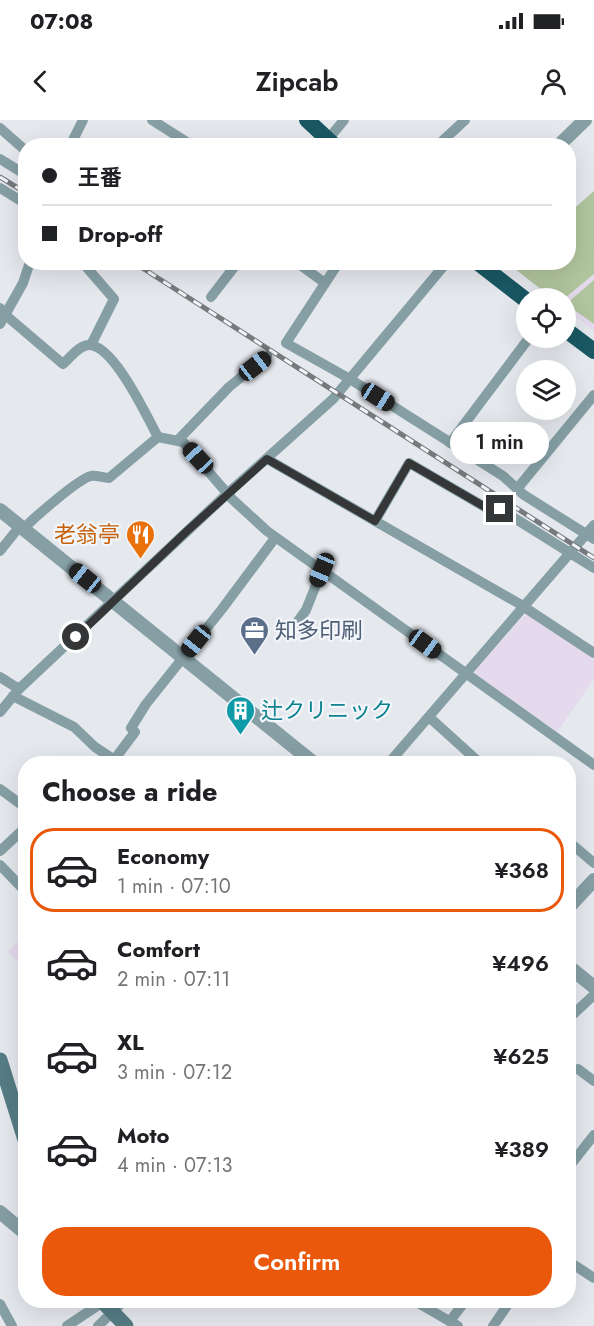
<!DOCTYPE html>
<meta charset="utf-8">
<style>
:root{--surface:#fff;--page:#f2f2f2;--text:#202124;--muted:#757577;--line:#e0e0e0;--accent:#ea580c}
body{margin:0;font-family:Jost,"Noto Sans JP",sans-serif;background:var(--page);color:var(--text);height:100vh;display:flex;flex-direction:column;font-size:22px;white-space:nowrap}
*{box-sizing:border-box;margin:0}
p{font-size:20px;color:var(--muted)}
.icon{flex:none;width:33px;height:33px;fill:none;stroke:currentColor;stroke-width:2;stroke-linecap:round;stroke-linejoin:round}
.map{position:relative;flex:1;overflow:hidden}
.drawer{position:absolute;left:18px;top:636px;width:558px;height:552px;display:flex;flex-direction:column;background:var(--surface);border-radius:24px;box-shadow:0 6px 24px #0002}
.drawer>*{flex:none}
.guide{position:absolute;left:18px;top:18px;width:558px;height:132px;border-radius:24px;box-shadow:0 6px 24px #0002;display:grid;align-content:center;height:132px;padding:0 24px;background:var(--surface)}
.buttons{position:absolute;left:516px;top:168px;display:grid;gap:12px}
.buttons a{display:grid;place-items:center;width:60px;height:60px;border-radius:50%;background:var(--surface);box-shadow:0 6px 24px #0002;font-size:30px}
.end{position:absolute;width:27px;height:27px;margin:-14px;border:8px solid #343637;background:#fff;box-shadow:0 0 0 3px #fff}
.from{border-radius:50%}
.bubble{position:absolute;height:42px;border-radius:21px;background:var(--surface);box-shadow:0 6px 24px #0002;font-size:20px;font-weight:600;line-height:42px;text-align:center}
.car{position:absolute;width:18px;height:36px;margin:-18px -9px;border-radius:8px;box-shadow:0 0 4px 2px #0007;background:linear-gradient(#222 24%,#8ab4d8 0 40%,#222 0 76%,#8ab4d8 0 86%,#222 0)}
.guide b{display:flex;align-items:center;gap:21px;height:57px;font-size:22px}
.guide b+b{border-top:2px solid var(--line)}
.guide i{width:15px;height:15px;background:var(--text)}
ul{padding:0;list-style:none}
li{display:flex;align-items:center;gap:18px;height:84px;margin:0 12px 9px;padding:0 12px;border:3px solid transparent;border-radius:24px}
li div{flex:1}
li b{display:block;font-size:22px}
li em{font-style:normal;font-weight:600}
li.on{border-color:var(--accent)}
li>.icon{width:54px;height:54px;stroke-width:1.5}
h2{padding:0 24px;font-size:27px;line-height:72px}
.action{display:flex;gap:12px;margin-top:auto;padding:12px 24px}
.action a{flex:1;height:69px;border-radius:24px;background:var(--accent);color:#fff;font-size:24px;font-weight:600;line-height:69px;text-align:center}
.status{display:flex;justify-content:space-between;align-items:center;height:42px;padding:0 30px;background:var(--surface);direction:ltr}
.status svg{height:16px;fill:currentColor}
header{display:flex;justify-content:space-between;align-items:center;height:78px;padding:0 24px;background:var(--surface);font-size:27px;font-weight:600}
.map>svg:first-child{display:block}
.education{fill:#e5d9ed}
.green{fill:#b1c59e}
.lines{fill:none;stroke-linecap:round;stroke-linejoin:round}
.minor{stroke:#859fa5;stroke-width:10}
.tertiary{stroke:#859fa5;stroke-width:14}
.secondary{stroke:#557c84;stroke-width:15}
.trunk{stroke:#195863;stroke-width:16}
.rail-casing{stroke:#777a7c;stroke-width:5}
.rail{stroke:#f2f5fa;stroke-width:3;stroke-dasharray:9;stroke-linecap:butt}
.route{stroke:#343637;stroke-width:8}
.labels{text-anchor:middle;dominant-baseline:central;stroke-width:4.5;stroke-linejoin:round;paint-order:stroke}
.food-label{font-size:22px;fill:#c56008;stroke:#f2f5fa;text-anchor:end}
.service-label{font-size:22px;fill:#4e5e75;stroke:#f2f5fa;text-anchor:start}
.culture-label{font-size:22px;fill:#0d838f;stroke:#f2f5fa;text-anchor:start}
</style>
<div class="status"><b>07:08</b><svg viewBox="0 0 49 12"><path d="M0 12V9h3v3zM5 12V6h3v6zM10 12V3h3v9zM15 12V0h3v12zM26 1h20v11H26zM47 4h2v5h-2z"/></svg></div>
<header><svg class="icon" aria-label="back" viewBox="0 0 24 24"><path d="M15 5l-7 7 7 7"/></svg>Zipcab<svg class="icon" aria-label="person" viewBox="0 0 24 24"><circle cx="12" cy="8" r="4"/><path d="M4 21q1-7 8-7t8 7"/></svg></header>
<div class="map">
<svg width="594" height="1206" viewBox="0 0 594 1206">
<rect width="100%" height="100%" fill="#e5e8ed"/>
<g class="education">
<path d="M594 154V211L566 189 565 178Z"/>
<path d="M525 495H529L594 539V559L557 612 475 554 476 548Z"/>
<path d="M25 815V857L21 846 8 831Z"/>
</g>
<g class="green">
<path d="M594 71V154L565 178H552L510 145 513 142H568L569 93Z"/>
<path d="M594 160V204L566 184Z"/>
</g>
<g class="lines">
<g class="minor">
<path d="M152 0 193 26"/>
<path d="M0 8 26 31"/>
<path d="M325 23 344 0"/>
<path d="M70 26 83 0"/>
<path d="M437 26 465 0"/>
<path d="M0 39 26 55"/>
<path d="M0 68 26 84"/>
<path d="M82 142 114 179 91 225"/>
<path d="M296 142 325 163"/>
<path d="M339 142 286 223 350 259 503 356 524 375 594 419"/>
<path d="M211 177 238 142"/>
<path d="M0 188 9 198 63 244C70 238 79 225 89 225 114 225 147 297 158 317L183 322 232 379 267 411 594 645"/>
<path d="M0 204 23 163 30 142"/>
<path d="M178 320 229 267 267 236"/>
<path d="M450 323 529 218"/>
<path d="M267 339 518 483 594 533"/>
<path d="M517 369 594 275"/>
<path d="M375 401 409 343 497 394 500 389 594 448"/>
<path d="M23 409C34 398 78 359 91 356 96 355 104 358 109 358L158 317"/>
<path d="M0 431 20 406"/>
<path d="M291 511 306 490 322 450"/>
<path d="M0 557 19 569"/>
<path d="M13 576 74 607 95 627 119 643"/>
<path d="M0 592 19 569 228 373 333 279 447 142"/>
<path d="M429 597 481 644"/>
<path d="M111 644 135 612 131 608 146 584 222 489 275 418"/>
<path d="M388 644 594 405"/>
<path d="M0 669 26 688"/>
<path d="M568 721 594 743"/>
<path d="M0 731 26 707"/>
<path d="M0 745 26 772"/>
<path d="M568 899 594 875"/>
<path d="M578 949 594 961"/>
<path d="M568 1048 594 1015"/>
<path d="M568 1141 594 1158"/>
<path d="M413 1180 458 1206"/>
<path d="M0 1184 12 1206"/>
<path d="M450 1201 466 1180"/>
<path d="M67 1206 103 1182"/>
<path d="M98 1206 125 1180"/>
<path d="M493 1206 511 1180"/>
</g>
<g class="tertiary">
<path d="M558 26 585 0"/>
<path d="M0 390 315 644"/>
<path d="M568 788 594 760"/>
<path d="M568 846 594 867"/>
<path d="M0 1092 26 1114"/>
</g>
<g class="secondary">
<path d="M0 940 26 1023"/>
<path d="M101 1180 126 1206"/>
</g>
<g class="trunk">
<path d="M307 0 335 26"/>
<path d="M477 142 526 180"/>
<path d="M566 210 594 231"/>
</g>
<defs>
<g id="rail">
<path d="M0 57 26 73"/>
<path d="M133 142 594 438"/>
</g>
</defs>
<use href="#rail" class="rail-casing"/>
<use href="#rail" class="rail"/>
</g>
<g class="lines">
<path class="route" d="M76 517 187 411 267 339 375 401 409 343 497 394 500 389"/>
</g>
<defs>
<symbol id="restaurant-pin" viewBox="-11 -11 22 30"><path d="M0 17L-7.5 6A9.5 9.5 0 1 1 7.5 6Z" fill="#e8710a" stroke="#f2f5fa"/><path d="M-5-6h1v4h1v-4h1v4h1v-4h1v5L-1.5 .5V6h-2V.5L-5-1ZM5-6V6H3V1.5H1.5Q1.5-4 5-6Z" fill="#fff"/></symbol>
<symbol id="office-pin" viewBox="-11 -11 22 30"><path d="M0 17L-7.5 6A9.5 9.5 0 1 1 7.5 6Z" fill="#5c6f8a" stroke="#f2f5fa"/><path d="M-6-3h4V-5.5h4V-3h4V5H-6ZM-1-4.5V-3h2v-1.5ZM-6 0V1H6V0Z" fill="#fff"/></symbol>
<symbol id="building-pin" viewBox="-11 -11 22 30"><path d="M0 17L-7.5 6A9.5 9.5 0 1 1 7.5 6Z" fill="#0f9aa8" stroke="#f2f5fa"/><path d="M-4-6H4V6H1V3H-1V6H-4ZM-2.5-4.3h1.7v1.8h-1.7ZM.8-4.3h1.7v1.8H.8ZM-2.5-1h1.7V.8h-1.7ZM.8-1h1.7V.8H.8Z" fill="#fff"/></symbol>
</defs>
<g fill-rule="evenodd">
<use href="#restaurant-pin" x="124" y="398" width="33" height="45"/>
<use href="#office-pin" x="238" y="494" width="33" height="45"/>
<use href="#building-pin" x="224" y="574" width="33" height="45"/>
</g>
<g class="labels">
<g class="food-label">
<text x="120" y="414">老翁亭</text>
</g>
<g class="service-label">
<text x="275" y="510">知多印刷</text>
</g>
<g class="culture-label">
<text x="261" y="590">辻クリニック</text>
</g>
</g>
</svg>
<div class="buttons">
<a><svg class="icon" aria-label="locate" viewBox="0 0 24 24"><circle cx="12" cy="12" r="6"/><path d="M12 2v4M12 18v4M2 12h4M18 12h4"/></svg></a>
<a><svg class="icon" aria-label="layers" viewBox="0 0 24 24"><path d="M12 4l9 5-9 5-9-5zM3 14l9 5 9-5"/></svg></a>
</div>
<i class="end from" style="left:76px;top:517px"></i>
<i class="end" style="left:500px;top:389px"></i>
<div class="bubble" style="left:450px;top:302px;width:99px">1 min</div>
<i class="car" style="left:255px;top:246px;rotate:52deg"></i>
<i class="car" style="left:378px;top:277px;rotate:122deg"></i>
<i class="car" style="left:198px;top:338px;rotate:317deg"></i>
<i class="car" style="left:322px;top:450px;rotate:203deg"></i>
<i class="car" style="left:85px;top:458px;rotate:309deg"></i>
<i class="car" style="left:196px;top:521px;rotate:219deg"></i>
<i class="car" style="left:425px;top:524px;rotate:126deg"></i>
<div class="guide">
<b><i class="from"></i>王番</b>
<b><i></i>Drop-off</b>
</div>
<section class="drawer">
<h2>Choose a ride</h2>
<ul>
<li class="on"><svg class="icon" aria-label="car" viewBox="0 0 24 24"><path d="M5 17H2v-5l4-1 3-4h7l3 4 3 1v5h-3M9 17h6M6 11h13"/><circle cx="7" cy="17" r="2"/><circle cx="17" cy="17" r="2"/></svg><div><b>Economy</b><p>1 min · 07:10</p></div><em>¥368</em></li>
<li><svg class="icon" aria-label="car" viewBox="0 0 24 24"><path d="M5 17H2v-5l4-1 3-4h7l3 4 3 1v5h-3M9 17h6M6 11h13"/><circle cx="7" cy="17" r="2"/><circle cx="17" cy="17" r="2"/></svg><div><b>Comfort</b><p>2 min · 07:11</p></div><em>¥496</em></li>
<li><svg class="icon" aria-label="car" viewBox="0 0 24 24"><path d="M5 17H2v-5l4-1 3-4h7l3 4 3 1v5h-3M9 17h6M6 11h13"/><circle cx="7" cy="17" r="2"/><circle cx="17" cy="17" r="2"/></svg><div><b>XL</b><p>3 min · 07:12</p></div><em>¥625</em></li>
<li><svg class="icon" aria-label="car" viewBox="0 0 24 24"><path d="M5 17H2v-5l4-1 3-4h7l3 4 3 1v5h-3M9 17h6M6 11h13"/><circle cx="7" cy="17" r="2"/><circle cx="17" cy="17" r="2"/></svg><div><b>Moto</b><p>4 min · 07:13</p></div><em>¥389</em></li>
</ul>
<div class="action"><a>Confirm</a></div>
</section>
</div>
